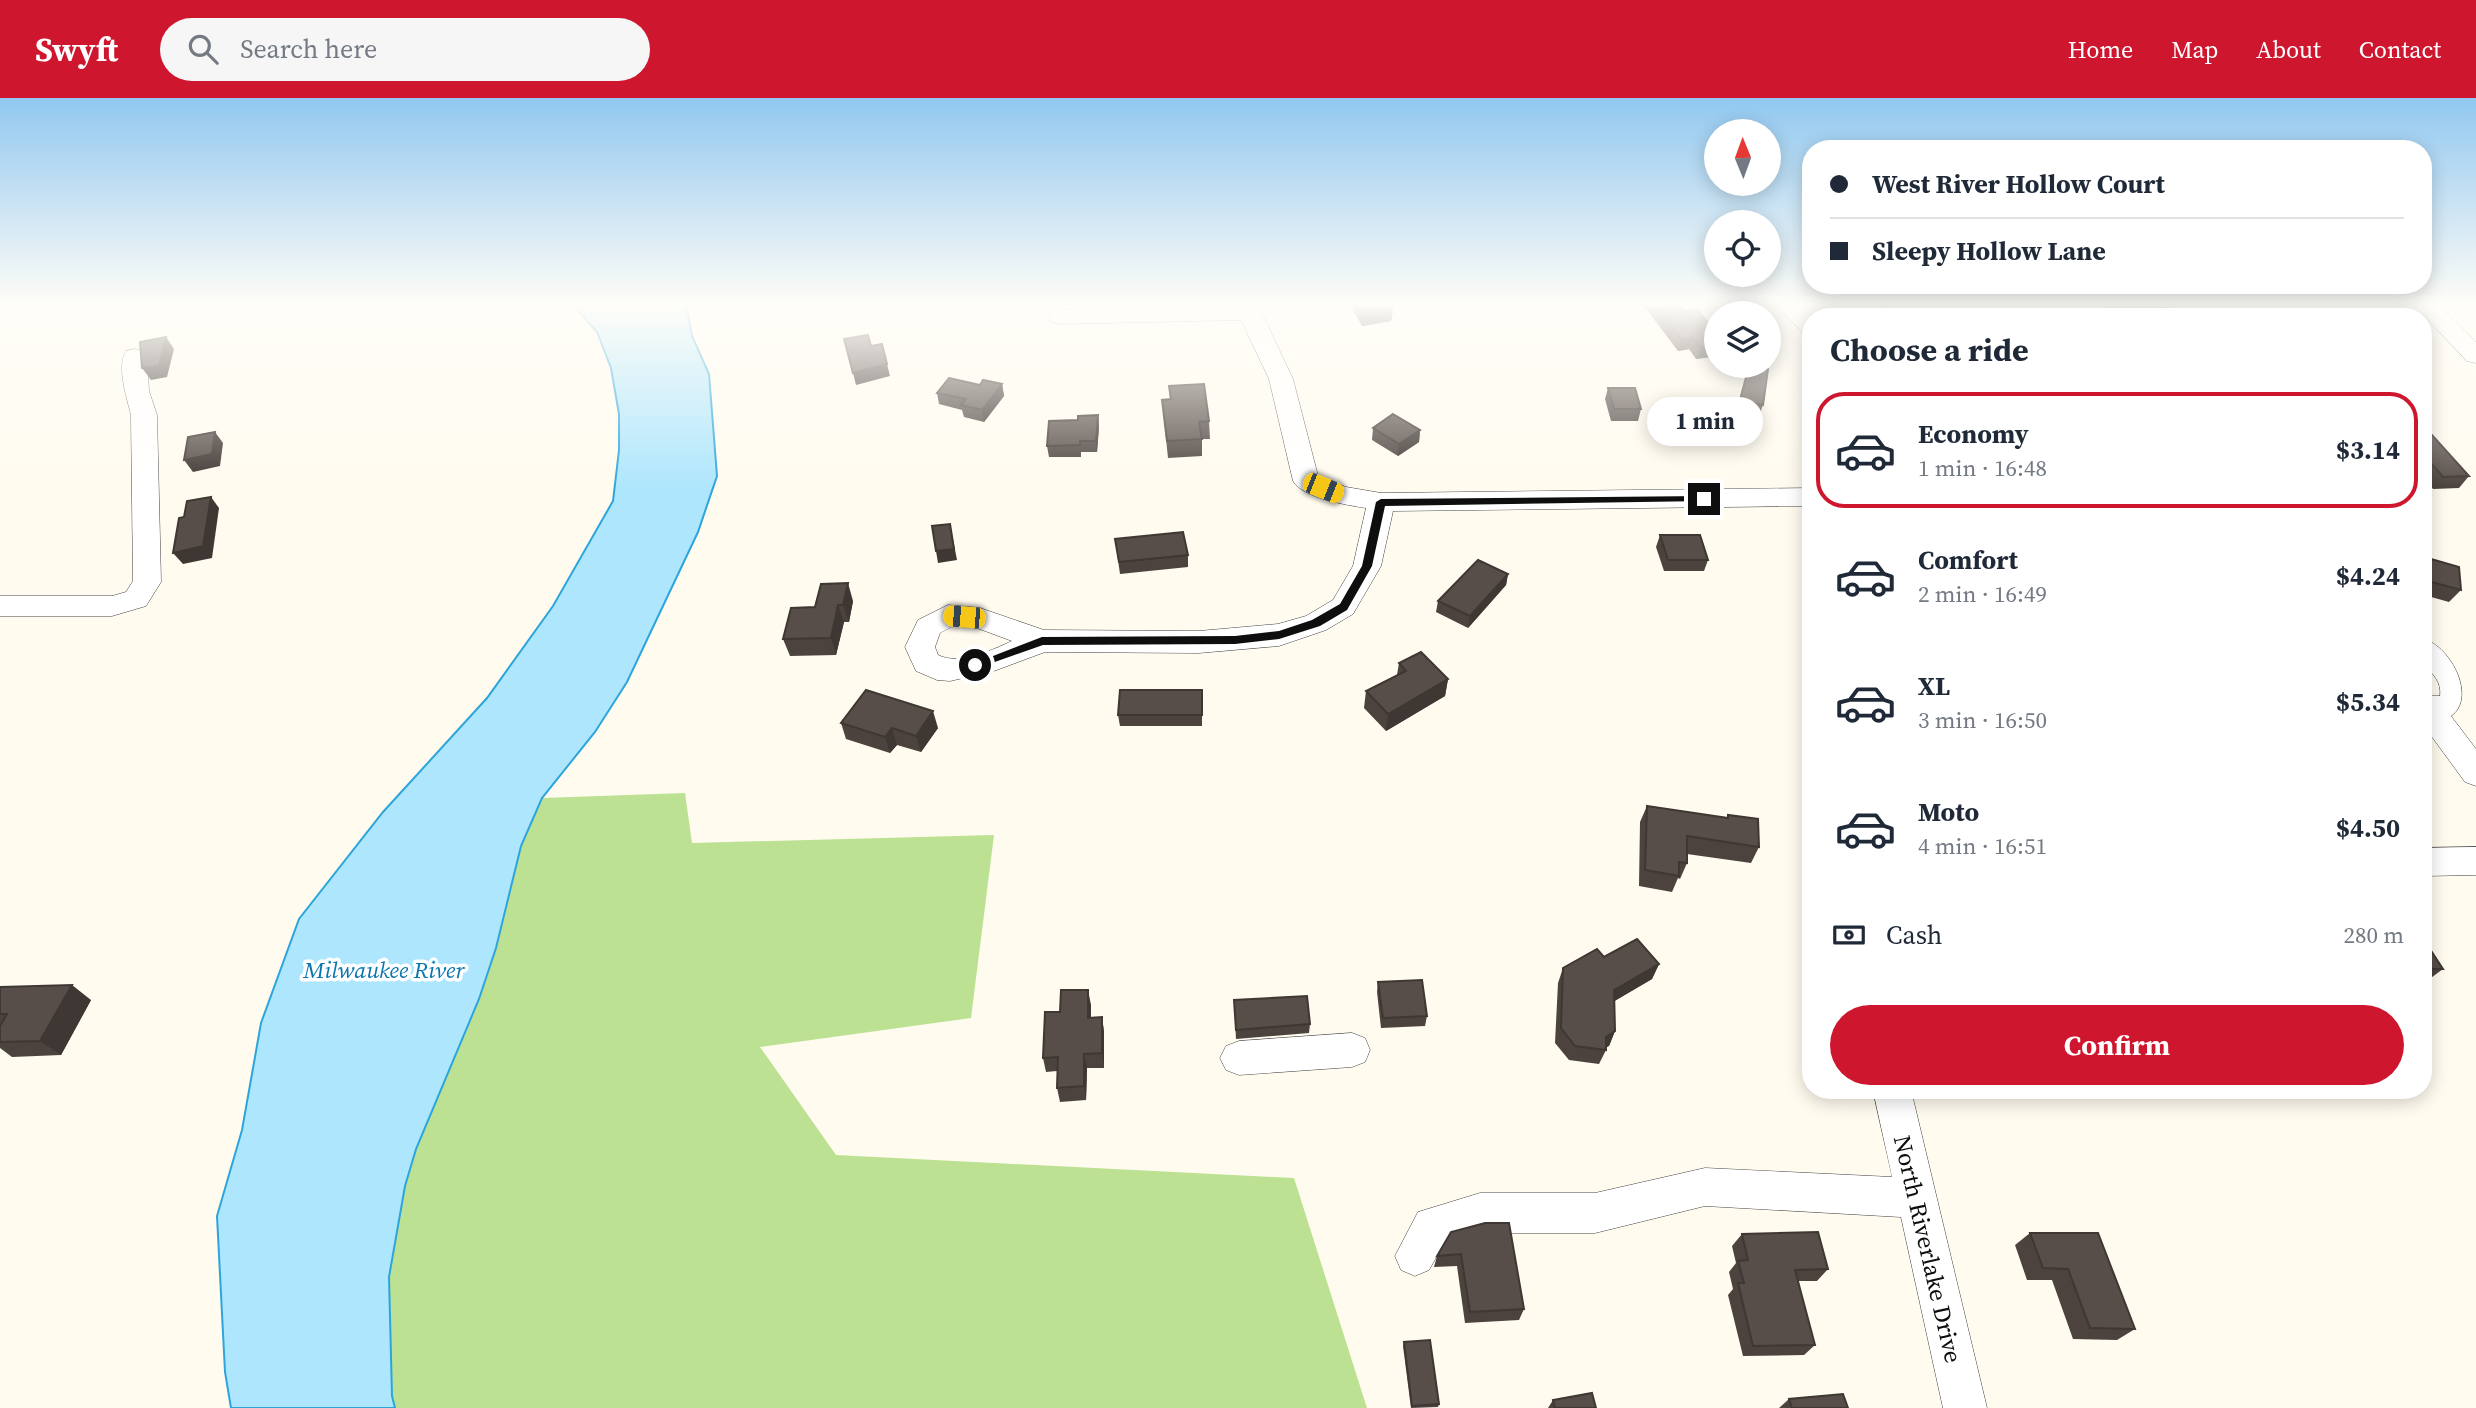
<!DOCTYPE html>
<meta charset="utf-8">
<style>
:root{--surface:#fff;--page:#f6f6f7;--text:#1f2937;--muted:#747a83;--line:#e0e1e3;--accent:#ce172f}
body{margin:0;font-family:"Source Serif 4",serif;background:var(--page);color:var(--text);height:100vh;display:flex;flex-direction:column;font-size:26px;white-space:nowrap}
*{box-sizing:border-box;margin:0}
p{font-size:23px;color:var(--muted)}
.icon{flex:none;width:38px;height:38px;fill:none;stroke:currentColor;stroke-width:2;stroke-linecap:round;stroke-linejoin:round}
.map{position:relative;flex:1;overflow:hidden}
.details{position:absolute;left:1802px;top:210px;width:630px;height:791px;display:flex;flex-direction:column;background:var(--surface);border-radius:28px;box-shadow:0 4px 18px #0003}
.details>*{flex:none}
.top-card{position:absolute;left:1802px;top:42px;width:630px;height:154px;border-radius:28px;box-shadow:0 4px 18px #0003;display:grid;align-content:center;height:154px;padding:0 28px;background:var(--surface)}
.needle{width:46px;rotate:359deg}
.fabs{position:absolute;left:1704px;top:21px;display:grid;gap:14px}
.fabs a{display:grid;place-items:center;width:77px;height:77px;border-radius:50%;background:var(--surface);box-shadow:0 4px 18px #0003;font-size:35px}
.end{position:absolute;width:32px;height:32px;margin:-16px;border:9px solid #0e0e0e;background:#fff;box-shadow:0 0 0 4px #fff}
.from{border-radius:50%}
.bubble{position:absolute;height:49px;border-radius:24px;background:var(--surface);box-shadow:0 4px 18px #0003;font-size:23px;font-weight:700;line-height:49px;text-align:center}
.car{position:absolute;width:21px;height:42px;margin:-21px -10px;border-radius:9px;box-shadow:0 0 5px 2px #0007;background:linear-gradient(#f5c518 24%,#345 0 40%,#f5c518 0 76%,#345 0 86%,#f5c518 0)}
.top-card b{display:flex;align-items:center;gap:24px;height:66px;font-size:26px}
.top-card b+b{border-top:2px solid var(--line)}
.top-card i{width:18px;height:18px;background:var(--text)}
ul{padding:0;list-style:none}
li{display:flex;align-items:center;gap:21px;height:116px;margin:0 14px 10px;padding:0 14px;border:4px solid transparent;border-radius:28px}
li div{flex:1}
li b{display:block;font-size:26px}
li em{font-style:normal;font-weight:700}
li.current{border-color:var(--accent)}
li>.icon{width:63px;height:63px;stroke-width:1.5}
h2{padding:0 28px;font-size:32px;line-height:84px}
.pay{display:flex;align-items:center;gap:18px;height:77px;padding:0 28px;font-size:26px}
.pay p{margin-inline-start:auto}
.primary-button{display:flex;gap:14px;margin-top:auto;padding:14px 28px}
.primary-button a{flex:1;height:80px;border-radius:42px;background:var(--accent);color:#fff;font-size:28px;font-weight:700;line-height:80px;text-align:center}
header{display:flex;align-items:center;gap:42px;box-sizing:border-box;height:98px;padding:0 35px;background:var(--accent);color:#fff}
header strong{font-size:33px}
nav{display:flex;gap:38px;margin-inline-start:auto;font-size:24px}
.search{width:490px;height:63px;background:var(--page);display:flex;align-items:center;gap:18px;box-sizing:border-box;padding:0 24px;border-radius:38px;color:var(--muted);font-size:26px}
.map>svg:first-child{display:block}
.forest{fill:#bce192}
.water{fill:#aee6fd;stroke:#2da5dc;stroke-width:2}
.lines{fill:none;stroke-linecap:round;stroke-linejoin:round}
.minor-casing{stroke:#414141;stroke-width:1}
.minor{fill:#fff;fill-rule:evenodd}
.wall{fill:#4c433f}
.shaded-wall{fill:#3e3733}
.building{fill:#584e49;stroke:#3e3733;stroke-width:2}
.route{fill:#0e0e0e}
.labels{text-anchor:middle;dominant-baseline:central;stroke-width:7;stroke-linejoin:round;paint-order:stroke}
.water-label{font-size:23px;font-style:italic;fill:#0975ae;stroke:#fff}
.near-street-label{font-size:24px;fill:#0e0e0e;stroke:#fff}
</style>
<header>
<strong>Swyft</strong>
<div class="search"><svg class="icon" aria-label="search" viewBox="0 0 24 24"><circle cx="10" cy="10" r="6"/><path d="M15 15l6 6"/></svg>Search here</div>
<nav><a>Home</a><a>Map</a><a>About</a><a>Contact</a></nav>
</header>
<div class="map">
<svg width="2476" height="1310" viewBox="0 0 2476 1310">
<rect width="100%" height="100%" fill="#fffbef"/>
<path class="forest" d="M685 695 692 745 994 737 971 920 760 949 836 1057 1294 1080 1367 1310H395L392 1298 389 1179 405 1088 416 1051 479 901 496 850 521 748 542 700Z"/>
<path class="water" d="M573 207H686L692 238 709 276 717 378 698 434 627 584 595 634 542 700 521 748 496 850 479 901 416 1051 405 1088 389 1179 392 1298 395 1310H231L225 1274 217 1118 242 1032 261 925 299 821 383 714 487 600 553 508 613 403 619 352V316L611 270 597 234Z"/>
<g class="lines">
<defs>
<g id="minor">
<path d="M1258 207 1293 281 1318 378 1346 389 1381 395 1811 390V408L1393 413 1381 468 1353 516 1326 532 1279 548 1199 555 1045 554 994 573 950 583 937 582 916 573 905 549 918 522 948 507 980 510 1044 532 1199 533 1278 526 1306 518 1333 502 1353 468 1366 410C1347 407 1303 400 1293 383L1269 281 1241 222 1059 226 1051 224 1047 219 1051 214 1059 212ZM953 528 977 530 1012 543C992 552 960 568 938 557L935 549 940 535Z"/>
<path d="M1776 207H1801L1813 219 1811 237 1803 235Z"/>
<path d="M1886 207H1913L1906 214V219H1882Z"/>
<path d="M2414 207H2439L2476 244V265L2467 263Z"/>
<path d="M135 251 144 253 147 258 149 293 157 317 161 484 146 508 112 518H0V498H112L126 494 133 483 131 317C127 300 116 268 126 253Z"/>
<path d="M2424 541C2453 550 2476 601 2451 618L2476 651V688L2465 684 2424 628V598H2440C2442 584 2433 576 2424 567Z"/>
<path d="M2476 749V777L2424 778V750Z"/>
<path d="M1352 935 1365 940 1370 952 1365 964 1352 969 1239 977 1226 972 1220 960 1226 948 1239 943Z"/>
<path d="M1873 992H1911L1987 1310H1943L1901 1119 1705 1108 1595 1135H1480L1445 1144 1429 1172 1415 1178 1401 1172 1395 1158 1418 1114 1480 1095H1595L1705 1070 1892 1079Z"/>
</g>
</defs>
<use href="#minor" class="minor-casing"/>
<use href="#minor" class="minor"/>
</g>
<g class="wall">
<path d="M1350 207H1394L1391 223 1362 228Z"/>
<path d="M1639 207H1680L1684 213 1717 236V258L1696 261 1689 251 1678 253 1644 208H1640Z"/>
<path d="M1749 268 1763 307 1759 318 1736 313Z"/>
<path d="M1002 286 1004 298 984 324 964 319 962 312 939 306 937 295 980 287Z"/>
<path d="M1169 288 1209 323 1210 341H1202V358L1168 360 1162 302 1170 301Z"/>
<path d="M1608 290 1641 311 1638 323H1611L1605 301Z"/>
<path d="M1098 317 1099 329 1097 354H1081V359H1049L1047 348 1078 322Z"/>
<path d="M1373 330 1420 332 1419 344 1398 358 1372 342Z"/>
<path d="M2424 337 2469 378 2459 390 2433 391 2424 380Z"/>
<path d="M1660 437 1708 462 1704 473H1664L1656 449Z"/>
<path d="M1115 441 1188 457V469L1120 476Z"/>
<path d="M2424 459 2461 492 2449 504 2424 497Z"/>
<path d="M1508 476 1506 487 1468 530 1436 514 1438 503Z"/>
<path d="M853 503 849 524H844L836 557 790 558 783 541 815 509Z"/>
<path d="M1399 565 1448 581 1445 598 1386 633 1364 610 1366 593 1397 577Z"/>
<path d="M1202 603V628H1120L1118 617Z"/>
<path d="M841 625 938 630 921 654 897 647 890 655 846 641Z"/>
<path d="M1647 708 1727 720 1728 717 1759 749 1751 765 1687 756V765L1680 781 1678 780 1672 794 1639 788 1640 724Z"/>
<path d="M2424 842 2443 871 2424 885Z"/>
<path d="M1604 859 1659 866 1652 881 1614 903 1615 933 1609 948 1606 949V952L1599 966 1569 962 1555 945 1558 885 1563 870Z"/>
<path d="M1378 884 1427 918 1425 928 1381 930 1377 894Z"/>
<path d="M0 889 91 902 61 957 12 959 0 950Z"/>
<path d="M1234 902 1310 926 1309 935 1236 941Z"/>
<path d="M1091 907V919H1102L1104 934V970H1087L1086 1002 1060 1004 1057 990V973L1046 974 1043 960 1060 914Z"/>
<path d="M1509 1125 1524 1211 1519 1222 1465 1225 1457 1168 1434 1169 1437 1158Z"/>
<path d="M2030 1135 2135 1231 2117 1242 2073 1241 2052 1182H2027L2015 1147Z"/>
<path d="M1742 1136 1828 1171 1817 1183H1798L1815 1247 1804 1257 1743 1258 1728 1197 1733 1191 1729 1174 1736 1165 1732 1148Z"/>
<path d="M1404 1244 1439 1306 1438 1309 1411 1310 1403 1248Z"/>
<path d="M1789 1301 1848 1310H1779Z"/>
<path d="M1553 1302 1596 1310H1548Z"/>
</g>
<g class="shaded-wall">
<path d="M1384 207H1394L1391 223 1362 228 1363 211Z"/>
<path d="M2172 207H2173L2167 217 2164 219H2149Z"/>
<path d="M166 239 174 251 167 279 151 282 142 270Z"/>
<path d="M1692 239 1689 251 1678 253 1681 241Z"/>
<path d="M1717 246V258L1696 261 1700 249Z"/>
<path d="M887 266 890 278 856 287 853 275Z"/>
<path d="M1002 286 1004 298 984 324 982 312Z"/>
<path d="M1098 317 1099 329 1097 354 1096 343Z"/>
<path d="M1420 332 1419 344 1398 358 1399 346Z"/>
<path d="M215 334 223 345 220 368 193 374 184 362Z"/>
<path d="M211 399 219 410 212 460 183 466 173 455Z"/>
<path d="M950 426 957 462 938 465 936 453Z"/>
<path d="M1508 476 1506 487 1468 530 1470 518Z"/>
<path d="M848 485 853 503 849 524 843 507Z"/>
<path d="M838 507 844 524 836 557 831 540Z"/>
<path d="M1448 581 1445 598 1386 633 1388 616Z"/>
<path d="M933 613 938 630 921 654 916 638Z"/>
<path d="M892 630 897 647 890 655 885 639Z"/>
<path d="M1659 866 1652 881 1608 907 1614 892Z"/>
<path d="M72 887 91 902 61 957 40 943Z"/>
<path d="M1088 892 1091 907 1090 934 1088 920Z"/>
<path d="M1102 919 1104 934V970L1102 955Z"/>
<path d="M1615 933 1609 948 1603 951 1606 939Z"/>
<path d="M1084 956 1087 970 1086 1002 1084 988Z"/>
</g>
<g class="building">
<path d="M1361 207H1387L1363 211Z"/>
<path d="M1655 207H1680L1684 213 1697 211 1717 236V246L1700 249 1692 239 1681 241Z"/>
<path d="M2113 207H2172L2149 219H2090Z"/>
<path d="M2052 213 2059 219 2029 218Z"/>
<path d="M868 237 871 248 882 246 887 266 853 275 844 241Z"/>
<path d="M166 239 159 268 142 270 140 244Z"/>
<path d="M1749 268 1768 271 1763 307 1740 302Z"/>
<path d="M949 280 980 287 983 282 1002 286 982 312 961 307 966 301 937 295Z"/>
<path d="M1204 286 1209 323 1199 324 1202 341 1167 343 1162 302 1171 301 1169 288Z"/>
<path d="M1608 290H1635L1641 311H1614Z"/>
<path d="M1393 316 1420 332 1399 346 1373 330Z"/>
<path d="M1098 317 1096 343H1080V347L1047 348 1049 323 1078 322V318Z"/>
<path d="M215 334 212 356 184 362 188 339Z"/>
<path d="M2424 337H2432L2469 378 2443 379 2424 357Z"/>
<path d="M211 399 203 448 173 455 179 420 184 419 187 403Z"/>
<path d="M950 426 954 451 936 453 932 428Z"/>
<path d="M1183 434 1188 457 1119 464 1115 441Z"/>
<path d="M1660 437H1700L1708 462H1668Z"/>
<path d="M2424 459 2459 469 2461 492 2424 482Z"/>
<path d="M1478 462 1508 476 1470 518 1438 503Z"/>
<path d="M848 485 843 507H838L831 540 783 541 791 510 815 509 821 486Z"/>
<path d="M1421 554 1448 581 1388 616 1366 593 1406 573 1399 565Z"/>
<path d="M866 592 933 613 916 638 892 630 885 639 841 625Z"/>
<path d="M1120 592H1202V617H1118Z"/>
<path d="M1647 708 1728 720V717L1758 721 1759 749 1687 738V765L1679 764V778L1645 772Z"/>
<path d="M1637 841 1659 866 1614 892 1615 933 1606 939V952L1575 948 1561 930 1563 870 1597 851 1604 859Z"/>
<path d="M2424 842 2443 871H2424Z"/>
<path d="M1422 882 1427 918 1383 920 1378 884Z"/>
<path d="M72 887 40 943 0 944V928L7 916H0V889Z"/>
<path d="M1061 892H1088V920L1102 919V955L1084 956V988L1057 990 1058 959 1043 960 1045 914H1060Z"/>
<path d="M1307 898 1310 926 1236 932 1234 902Z"/>
<path d="M1485 1125H1509L1524 1211 1470 1214 1461 1156 1437 1158 1451 1134Z"/>
<path d="M1818 1134 1828 1171 1795 1172 1815 1247 1753 1248 1738 1185H1744L1738 1163 1748 1162 1742 1136Z"/>
<path d="M2030 1135H2098L2135 1231 2090 1230 2068 1171 2043 1170Z"/>
<path d="M1430 1242 1439 1306 1412 1308 1404 1244Z"/>
<path d="M1592 1295 1596 1310H1555L1553 1302Z"/>
<path d="M1843 1296 1848 1310H1792L1789 1301Z"/>
</g>
<linearGradient id="sky" x2="0" y2="1"><stop stop-color="#91c8f0"/><stop offset="0.53" stop-color="#fffdf8"/><stop offset="1" stop-color="#fffdf8" stop-opacity="0"/></linearGradient>
<rect width="2476" height="390" fill="url(#sky)"/>
<path class="route" d="M1704 398 1708 401 1707 403 1385 408 1372 468 1347 512 1320 528 1279 541 1235 546 1043 547 975 571 970 567 1042 539 1235 538 1279 533 1312 522 1340 506 1362 468 1376 404 1381 401Z"/>
<g class="labels">
<g class="water-label">
<text x="384" y="872">Milwaukee River</text>
</g>
<g class="near-street-label">
<text transform="translate(1928 1151) rotate(77)">North Riverlake Drive</text>
</g>
</g>
</svg>
<div class="fabs">
<a><svg class="needle" viewBox="-14 -14 28 28"><path d="M0-13l5 13h-10z" fill="#e53935"/><path d="M0 13l5-13h-10z" fill="#747a83"/></svg></a>
<a><svg class="icon" aria-label="locate" viewBox="0 0 24 24"><circle cx="12" cy="12" r="6"/><path d="M12 2v4M12 18v4M2 12h4M18 12h4"/></svg></a>
<a><svg class="icon" aria-label="layers" viewBox="0 0 24 24"><path d="M12 4l9 5-9 5-9-5zM3 14l9 5 9-5"/></svg></a>
</div>
<i class="end from" style="left:975px;top:567px"></i>
<i class="end" style="left:1704px;top:401px"></i>
<div class="bubble" style="left:1647px;top:299px;width:116px">1 min</div>
<i class="car" style="left:1323px;top:390px;rotate:112deg"></i>
<i class="car" style="left:964px;top:519px;rotate:275deg"></i>
<div class="top-card">
<b><i class="from"></i>West River Hollow Court</b>
<b><i></i>Sleepy Hollow Lane</b>
</div>
<section class="details">
<h2>Choose a ride</h2>
<ul>
<li class="current"><svg class="icon" aria-label="car" viewBox="0 0 24 24"><path d="M5 17H2v-5l4-1 3-4h7l3 4 3 1v5h-3M9 17h6M6 11h13"/><circle cx="7" cy="17" r="2"/><circle cx="17" cy="17" r="2"/></svg><div><b>Economy</b><p>1 min · 16:48</p></div><em>$3.14</em></li>
<li><svg class="icon" aria-label="car" viewBox="0 0 24 24"><path d="M5 17H2v-5l4-1 3-4h7l3 4 3 1v5h-3M9 17h6M6 11h13"/><circle cx="7" cy="17" r="2"/><circle cx="17" cy="17" r="2"/></svg><div><b>Comfort</b><p>2 min · 16:49</p></div><em>$4.24</em></li>
<li><svg class="icon" aria-label="car" viewBox="0 0 24 24"><path d="M5 17H2v-5l4-1 3-4h7l3 4 3 1v5h-3M9 17h6M6 11h13"/><circle cx="7" cy="17" r="2"/><circle cx="17" cy="17" r="2"/></svg><div><b>XL</b><p>3 min · 16:50</p></div><em>$5.34</em></li>
<li><svg class="icon" aria-label="car" viewBox="0 0 24 24"><path d="M5 17H2v-5l4-1 3-4h7l3 4 3 1v5h-3M9 17h6M6 11h13"/><circle cx="7" cy="17" r="2"/><circle cx="17" cy="17" r="2"/></svg><div><b>Moto</b><p>4 min · 16:51</p></div><em>$4.50</em></li>
</ul>
<div class="pay"><svg class="icon" aria-label="cash" viewBox="0 0 24 24"><path d="M3 7h18v10H3z"/><circle cx="12" cy="12" r="2"/></svg>Cash<p>280 m</p></div>
<div class="primary-button"><a>Confirm</a></div>
</section>
</div>
